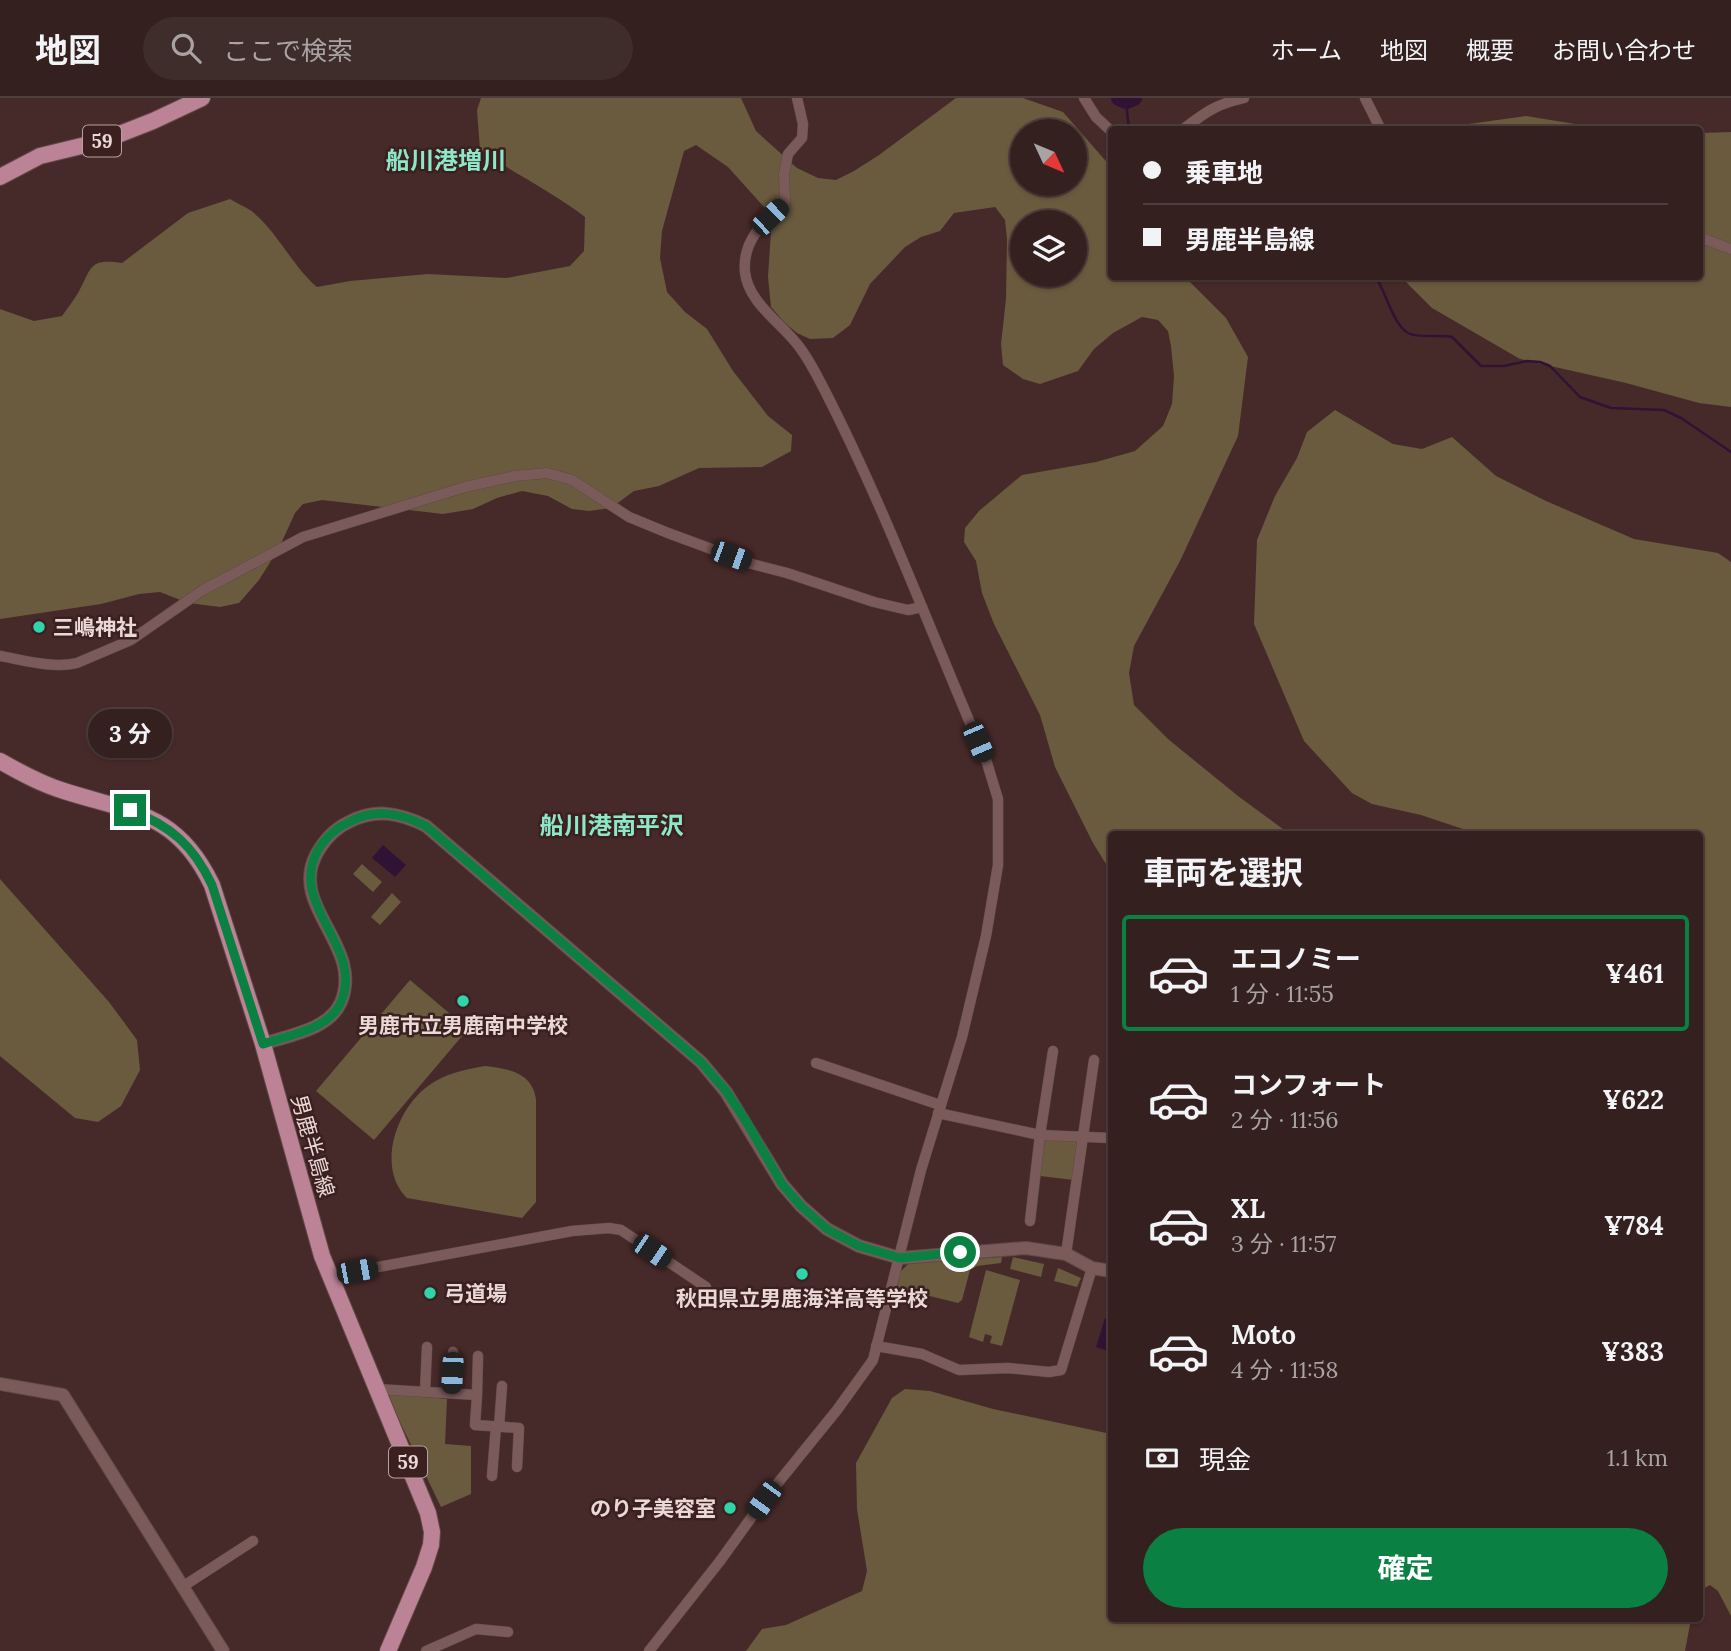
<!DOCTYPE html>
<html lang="ja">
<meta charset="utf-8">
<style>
:root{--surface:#34201f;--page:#3f2d2c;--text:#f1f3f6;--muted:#a9a3a4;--line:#4e3e3d;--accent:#0b8043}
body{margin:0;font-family:Lora,"Noto Sans JP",serif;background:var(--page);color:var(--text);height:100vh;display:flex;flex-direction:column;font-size:26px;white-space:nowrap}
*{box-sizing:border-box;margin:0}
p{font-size:23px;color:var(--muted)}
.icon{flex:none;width:38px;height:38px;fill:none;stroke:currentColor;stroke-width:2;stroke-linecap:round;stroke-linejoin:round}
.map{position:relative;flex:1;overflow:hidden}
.sheet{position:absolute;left:1108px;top:733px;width:595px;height:791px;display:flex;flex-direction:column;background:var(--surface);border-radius:7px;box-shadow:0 2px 5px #0004,0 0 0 2px var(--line)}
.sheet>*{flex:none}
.top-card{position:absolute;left:1108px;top:28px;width:595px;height:154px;border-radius:7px;box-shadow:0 2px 5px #0004,0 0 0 2px var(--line);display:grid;align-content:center;height:154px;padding:0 35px;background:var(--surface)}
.needle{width:46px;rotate:134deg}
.tools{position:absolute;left:1010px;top:21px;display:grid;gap:14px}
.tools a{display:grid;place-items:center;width:77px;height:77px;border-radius:50%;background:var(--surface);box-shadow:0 2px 5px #0004,0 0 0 2px var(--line);font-size:35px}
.end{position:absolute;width:32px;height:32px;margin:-16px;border:9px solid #0b8043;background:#fff;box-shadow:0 0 0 4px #fff}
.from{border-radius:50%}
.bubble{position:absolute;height:49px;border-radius:24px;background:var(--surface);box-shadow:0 2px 5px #0004,0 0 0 2px var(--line);font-size:23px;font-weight:700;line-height:49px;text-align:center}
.car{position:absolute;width:21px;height:42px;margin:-21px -10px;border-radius:9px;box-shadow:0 0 5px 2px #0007;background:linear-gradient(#222 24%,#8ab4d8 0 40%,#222 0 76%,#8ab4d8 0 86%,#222 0)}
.top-card b{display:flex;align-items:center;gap:24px;height:66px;font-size:26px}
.top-card b+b{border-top:2px solid var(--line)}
.top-card i{width:18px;height:18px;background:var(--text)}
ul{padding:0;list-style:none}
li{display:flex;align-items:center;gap:21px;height:116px;margin:0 14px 10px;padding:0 21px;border:4px solid transparent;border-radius:7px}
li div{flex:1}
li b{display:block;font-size:26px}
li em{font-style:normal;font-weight:700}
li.active{border-color:var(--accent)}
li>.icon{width:63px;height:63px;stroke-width:1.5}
h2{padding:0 35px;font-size:32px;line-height:84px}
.pay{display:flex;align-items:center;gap:18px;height:77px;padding:0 35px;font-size:26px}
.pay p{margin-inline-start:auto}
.cta{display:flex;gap:14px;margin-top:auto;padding:14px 35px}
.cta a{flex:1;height:80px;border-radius:42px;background:var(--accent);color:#fff;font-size:28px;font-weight:700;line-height:80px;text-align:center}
header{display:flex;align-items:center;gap:42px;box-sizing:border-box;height:98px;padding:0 35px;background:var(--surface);border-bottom:2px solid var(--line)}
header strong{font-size:33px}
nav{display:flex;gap:38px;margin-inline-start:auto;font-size:24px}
.search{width:490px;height:63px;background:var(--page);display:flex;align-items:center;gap:18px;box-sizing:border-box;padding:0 24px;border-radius:38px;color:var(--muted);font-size:26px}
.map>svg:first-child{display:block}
.green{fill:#6a5a3e;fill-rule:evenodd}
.water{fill:#301334}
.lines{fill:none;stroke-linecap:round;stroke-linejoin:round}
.stream{stroke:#301334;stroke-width:2.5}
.river{stroke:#301334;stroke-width:16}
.minor-casing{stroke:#604948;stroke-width:11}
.tertiary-casing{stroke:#604948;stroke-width:14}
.primary-casing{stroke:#604948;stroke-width:18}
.minor{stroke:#7b5b5a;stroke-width:10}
.tertiary{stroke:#7b5b5a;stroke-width:12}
.primary{stroke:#bb8395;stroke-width:16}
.route{stroke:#0b8043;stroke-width:9}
.poi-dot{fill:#30d4aa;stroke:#3b201f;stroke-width:2.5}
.labels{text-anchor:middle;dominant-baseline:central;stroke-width:5;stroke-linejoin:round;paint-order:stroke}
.shield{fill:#3b201f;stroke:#b6a19f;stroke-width:2}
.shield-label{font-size:19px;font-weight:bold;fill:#ead8d6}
.poi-label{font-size:21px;font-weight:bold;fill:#ead8d6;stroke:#3b201f;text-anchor:start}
.street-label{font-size:21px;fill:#ead8d6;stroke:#3b201f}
.quarter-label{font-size:24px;font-weight:bold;fill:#8ce8c9;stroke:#3b201f}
</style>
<header>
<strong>地図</strong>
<div class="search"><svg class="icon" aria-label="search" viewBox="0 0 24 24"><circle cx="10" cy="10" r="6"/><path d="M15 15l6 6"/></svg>ここで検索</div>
<nav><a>ホーム</a><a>地図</a><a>概要</a><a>お問い合わせ</a></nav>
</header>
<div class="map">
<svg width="1731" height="1553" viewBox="0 0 1731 1553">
<rect width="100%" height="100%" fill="#462a29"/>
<g class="green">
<path d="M481 0H741L756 33 797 70 818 80 836 82 854 73 879 57 956 0H1023L1063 14 1111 69V178L1185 179 1226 220 1248 259 1238 338 1180 463 1134 548 1129 575 1134 607 1168 641 1238 698 1291 737H1111V774L1093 745 1055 669 1040 617 994 526 982 495 976 463 964 444 965 430 979 413 1022 377 1096 364 1135 353 1163 328 1172 306 1174 278 1171 248 1168 233 1158 222 1142 219 1113 235 1094 251 1078 273 1040 286 1023 281 1003 267 1001 246 1006 201 1007 141 1005 122 995 109 954 115 940 133 921 139 905 149 870 186 850 227 833 240 810 241 797 235 785 225 771 209 768 179 772 118 728 69 696 47 684 53 662 133 660 160 667 194 685 214 707 231 733 273 768 318 792 337 791 353 762 369 699 370 659 388 634 393 611 410 589 413 572 411 548 398 522 393 497 400 473 411 443 416 322 402 303 406 295 415 279 450 259 482 239 505 220 509 188 505 160 494 139 496 101 506 0 521V211L34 223 62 218C67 211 73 203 78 195 92 170 88 160 122 165L188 115 230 101C236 105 244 108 250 112 277 132 291 167 317 189L350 183 428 176 506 180 570 168 584 153 585 119C553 94 515 76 480 52L477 12ZM1022 33H1074V86H1022ZM1022 124H1074V177H1022Z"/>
<path d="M1526 18 1606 31H1434L1440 30Z"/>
<path d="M1731 34V309L1699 305 1626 285 1520 261 1432 210 1401 179 1699 178V35Z"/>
<path d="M1335 312 1393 346 1422 351 1452 339 1496 378 1546 403 1634 441 1718 455 1731 464V1518L1718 1493 1710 1487 1699 1493V737H1481L1421 717 1372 706 1352 695 1304 643 1254 526 1257 442 1275 398 1297 360 1307 334Z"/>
<path d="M362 766 382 784 373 794 353 776Z"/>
<path d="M0 781 109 904 137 942 140 972 121 1008 98 1024 75 1020 0 958Z"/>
<path d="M392 795 401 804 380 827 371 819Z"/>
<path d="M410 882 468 931 374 1042 316 993Z"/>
<path d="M485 968C508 971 532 974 536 1001V1104L522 1120 407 1100C376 1070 396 1011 428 988 446 975 463 972 485 968Z"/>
<path d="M1044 1040 1081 1043 1074 1082 1040 1078Z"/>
<path d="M1002 1159 1001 1165 977 1168 970 1172 962 1202 958 1205 897 1190 899 1175 909 1165Z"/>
<path d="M1013 1159 1044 1166 1041 1179 1010 1171Z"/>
<path d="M1058 1170 1081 1180 1077 1189 1054 1183Z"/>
<path d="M986 1172 1020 1182 1002 1248 990 1245 992 1238 985 1236 983 1244 969 1239Z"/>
<path d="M905 1291 930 1293 993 1311 1111 1336V1521H1691L1685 1553H746L762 1531 786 1527 862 1493 867 1473 857 1411 856 1365 892 1300Z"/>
<path d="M386 1295 447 1301 445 1346 471 1348V1396L441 1409Z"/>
</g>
<g class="water">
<path d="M383 747 406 767 395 779 372 760Z"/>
<path d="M1105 1220 1111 1222V1243L1108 1253 1096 1249Z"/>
</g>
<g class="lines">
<g class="stream">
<path d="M1126 3 1129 32"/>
<path d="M1375 178C1385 191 1393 227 1408 235 1420 241 1438 236 1452 239L1481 268H1504L1527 263 1540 264 1550 268 1580 299 1611 310 1664 312 1681 320 1731 354"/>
</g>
<path class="river" d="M1119 0 1126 3 1134 0"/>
<defs>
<g id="minor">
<path d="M1084 0 1096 19 1111 33"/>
<path d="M1365 0 1381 32"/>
<path d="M1182 32C1206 14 1214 7 1244 0"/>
<path d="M1699 139 1731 151"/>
<path d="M0 558C23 562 54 571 77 565L131 542 203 492 303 439 465 389 515 378 547 375 572 382 629 419 668 435 752 466 787 475 874 504 908 512 922 509"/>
<path d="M816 965 940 1007"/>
<path d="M938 1015 1040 1037 1111 1040"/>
<path d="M1030 1123 1040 1037 1053 953"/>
<path d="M1066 1156 1094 962"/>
<path d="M330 1178 572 1133 609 1130 621 1132 706 1189"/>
<path d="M876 1248 922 1256 959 1272 1008 1270 1049 1274 1061 1272 1092 1170"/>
<path d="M376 1291 477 1297 475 1327 519 1330 517 1369"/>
<path d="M425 1294 427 1249"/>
<path d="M451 1295 453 1254"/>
<path d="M477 1297 478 1258"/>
<path d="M499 1329 502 1288"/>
<path d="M492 1378 496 1328"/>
<path d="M182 1489 253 1443"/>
<path d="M426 1553 476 1531 508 1534"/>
<path d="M649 1553 720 1463 764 1402 837 1312 873 1262 921 1072 962 939 986 838 998 767V701L987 665C933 540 886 412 824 291 816 276 808 259 797 246 780 224 748 204 745 174 742 142 764 124 785 104L784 76 788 56 802 40 803 26 797 0"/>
</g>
<g id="tertiary">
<path d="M263 946C289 937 329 932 341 904 364 848 289 809 316 757 324 742 334 731 349 724 376 710 400 715 426 728L701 964 726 994 782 1086 801 1108 827 1131 859 1148 900 1160 1026 1150 1066 1156 1092 1170 1111 1173"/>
<path d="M0 1286 63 1297 223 1553"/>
</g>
<g id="primary">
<path d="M0 79 40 58 102 43 153 23 202 0"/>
<path d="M0 663C21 675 41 686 64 693 133 715 177 714 212 787L263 946 322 1158 428 1415 432 1434 431 1447 424 1469 388 1553"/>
</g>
</defs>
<use href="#minor" class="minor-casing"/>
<use href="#tertiary" class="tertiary-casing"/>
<use href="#primary" class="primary-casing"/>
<use href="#minor" class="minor"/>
<use href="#tertiary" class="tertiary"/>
<use href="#primary" class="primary"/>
</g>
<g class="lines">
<path class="route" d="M130 712C171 728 193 747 212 787L263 946C288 937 329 932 341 904 365 849 287 807 318 752 325 740 336 730 349 724 376 710 400 715 426 728L701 964 726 993 747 1025 782 1086 801 1108 827 1131 859 1148 900 1160 960 1154"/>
</g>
<g class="poi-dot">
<circle cx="39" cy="529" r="7"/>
<circle cx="463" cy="903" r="7"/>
<circle cx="802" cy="1176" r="7"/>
<circle cx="430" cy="1195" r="7"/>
<circle cx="730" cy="1410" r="7"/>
</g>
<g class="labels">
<g class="shield">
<rect x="83" y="27.5" width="38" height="31" rx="5"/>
<rect x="389" y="1348.5" width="38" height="31" rx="5"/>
</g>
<g class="shield-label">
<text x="102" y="43">59</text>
<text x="408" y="1364">59</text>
</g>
<g class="poi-label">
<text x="53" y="529">三嶋神社</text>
<text x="463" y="927" text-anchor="middle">男鹿市立男鹿南中学校</text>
<text x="444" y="1195">弓道場</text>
<text x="802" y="1200" text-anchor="middle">秋田県立男鹿海洋高等学校</text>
<text x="716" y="1410" text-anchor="end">のり子美容室</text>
</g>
<g class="street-label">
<text transform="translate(313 1048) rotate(74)">男鹿半島線</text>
</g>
<g class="quarter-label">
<text x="446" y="62">船川港増川</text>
<text x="612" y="727">船川港南平沢</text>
</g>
</g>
</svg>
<div class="tools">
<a><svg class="needle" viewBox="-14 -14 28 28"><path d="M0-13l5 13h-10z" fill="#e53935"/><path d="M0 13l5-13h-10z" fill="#a9a3a4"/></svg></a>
<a><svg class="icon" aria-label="layers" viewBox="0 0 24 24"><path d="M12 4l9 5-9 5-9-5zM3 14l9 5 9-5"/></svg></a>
</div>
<i class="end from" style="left:960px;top:1154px"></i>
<i class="end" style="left:130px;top:712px"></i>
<div class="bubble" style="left:88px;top:611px;width:84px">3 分</div>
<i class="car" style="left:770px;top:119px;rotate:46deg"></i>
<i class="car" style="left:731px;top:458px;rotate:110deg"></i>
<i class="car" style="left:978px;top:644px;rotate:157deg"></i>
<i class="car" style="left:652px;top:1153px;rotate:124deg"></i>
<i class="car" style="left:357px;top:1173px;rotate:79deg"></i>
<i class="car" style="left:452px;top:1275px;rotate:183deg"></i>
<i class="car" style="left:764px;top:1402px;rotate:216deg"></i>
<div class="top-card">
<b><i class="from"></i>乗車地</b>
<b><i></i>男鹿半島線</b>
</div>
<section class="sheet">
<h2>車両を選択</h2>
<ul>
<li class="active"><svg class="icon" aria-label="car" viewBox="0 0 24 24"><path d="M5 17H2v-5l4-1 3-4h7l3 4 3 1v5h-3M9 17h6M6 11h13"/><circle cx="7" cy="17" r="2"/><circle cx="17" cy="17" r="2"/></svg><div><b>エコノミー</b><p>1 分 · 11:55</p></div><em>¥461</em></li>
<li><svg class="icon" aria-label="car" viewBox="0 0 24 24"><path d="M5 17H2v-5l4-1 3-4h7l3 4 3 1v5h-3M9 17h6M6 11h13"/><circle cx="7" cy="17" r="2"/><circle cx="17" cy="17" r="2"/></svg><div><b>コンフォート</b><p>2 分 · 11:56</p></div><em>¥622</em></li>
<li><svg class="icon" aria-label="car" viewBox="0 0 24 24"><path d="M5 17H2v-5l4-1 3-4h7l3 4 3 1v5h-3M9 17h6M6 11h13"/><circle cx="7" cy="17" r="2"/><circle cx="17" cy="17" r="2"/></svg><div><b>XL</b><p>3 分 · 11:57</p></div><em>¥784</em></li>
<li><svg class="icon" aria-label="car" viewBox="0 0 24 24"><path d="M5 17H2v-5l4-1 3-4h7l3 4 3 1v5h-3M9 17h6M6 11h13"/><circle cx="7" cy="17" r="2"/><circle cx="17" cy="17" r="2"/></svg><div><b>Moto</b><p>4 分 · 11:58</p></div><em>¥383</em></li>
</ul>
<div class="pay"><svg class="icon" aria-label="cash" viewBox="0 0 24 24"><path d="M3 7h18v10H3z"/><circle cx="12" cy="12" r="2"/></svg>現金<p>1.1 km</p></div>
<div class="cta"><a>確定</a></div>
</section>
</div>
